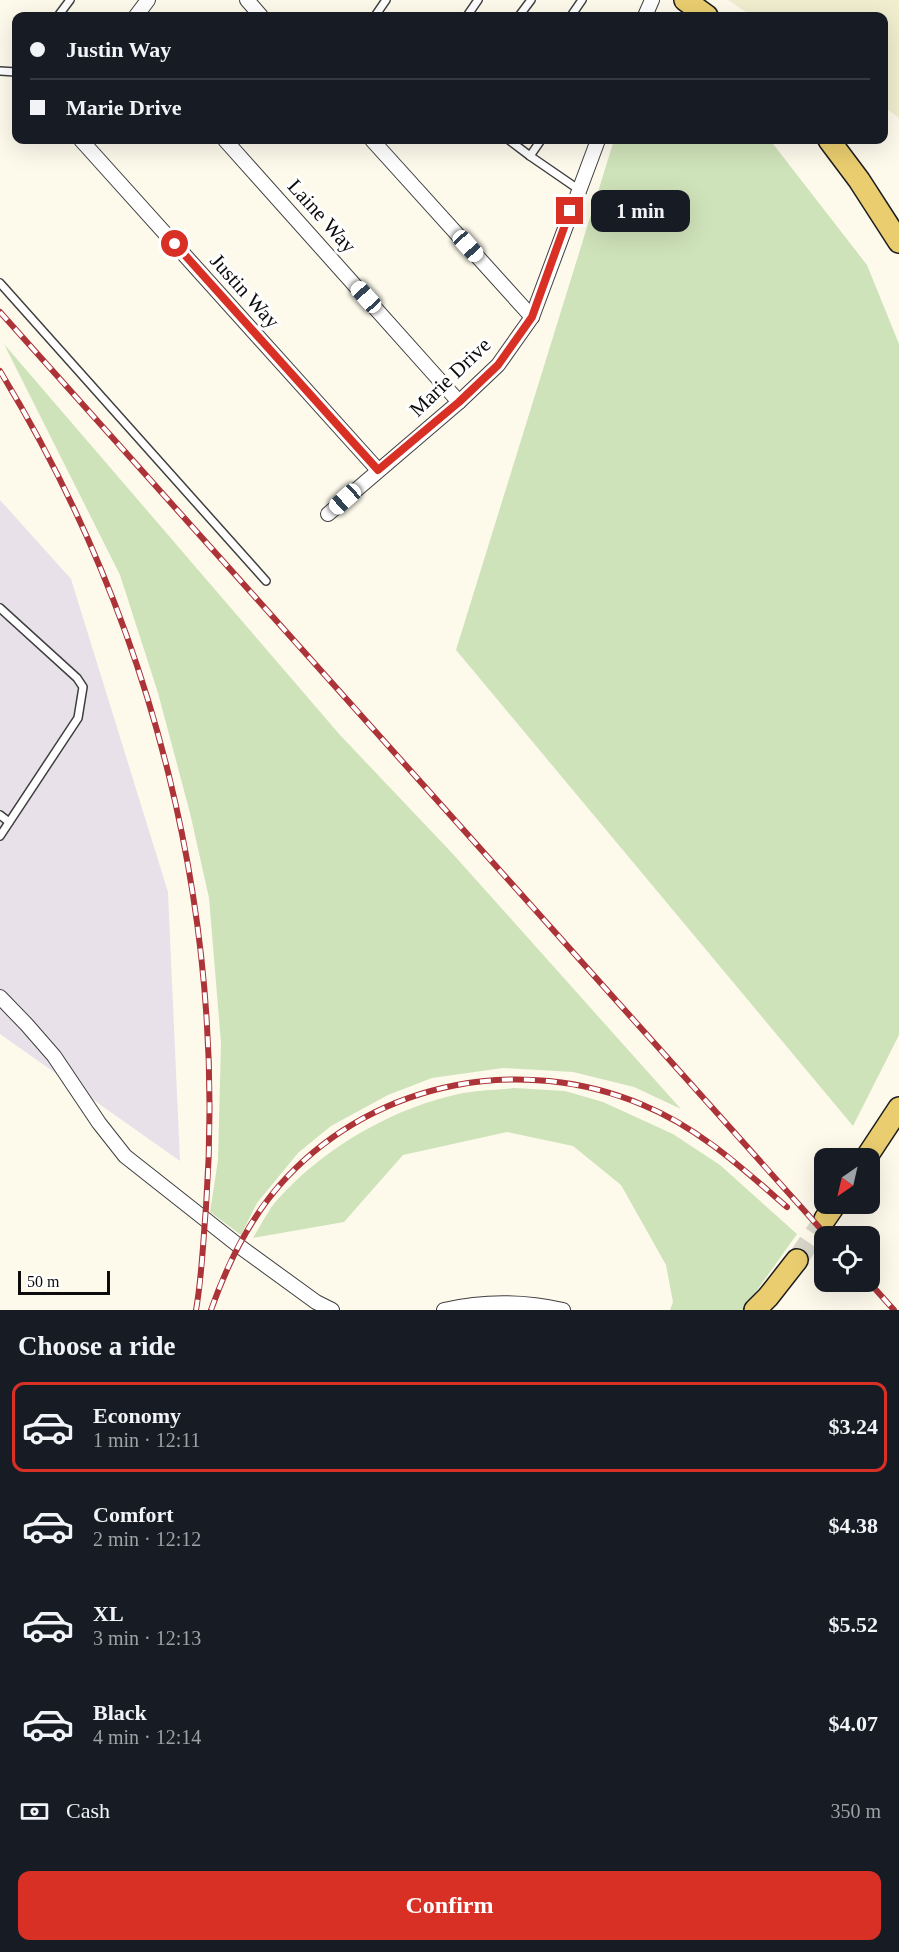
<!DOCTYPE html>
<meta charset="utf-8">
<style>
:root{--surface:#171b24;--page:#20242c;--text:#f1f3f6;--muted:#9ea1a6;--line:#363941;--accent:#d93025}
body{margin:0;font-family:Georgia,serif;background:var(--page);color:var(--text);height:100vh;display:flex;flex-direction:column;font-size:22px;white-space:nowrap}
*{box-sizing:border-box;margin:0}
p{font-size:20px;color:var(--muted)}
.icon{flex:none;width:33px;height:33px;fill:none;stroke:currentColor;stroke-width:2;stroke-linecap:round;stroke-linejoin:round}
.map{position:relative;height:1310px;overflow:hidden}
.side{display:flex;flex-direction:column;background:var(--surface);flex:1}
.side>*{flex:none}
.top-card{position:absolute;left:12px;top:12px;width:876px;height:132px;border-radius:12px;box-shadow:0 6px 24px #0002;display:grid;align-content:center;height:132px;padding:0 18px;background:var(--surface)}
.needle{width:39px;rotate:214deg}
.tools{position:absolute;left:814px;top:1148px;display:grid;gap:12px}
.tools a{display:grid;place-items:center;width:66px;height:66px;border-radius:12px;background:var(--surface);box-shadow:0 6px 24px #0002;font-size:30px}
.scale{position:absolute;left:18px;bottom:15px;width:92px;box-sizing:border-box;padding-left:6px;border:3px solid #0c0c0c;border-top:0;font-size:16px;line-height:21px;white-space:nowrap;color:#0c0c0c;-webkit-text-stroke:4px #fff;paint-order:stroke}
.end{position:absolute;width:27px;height:27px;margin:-14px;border:8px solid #d93025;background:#fff;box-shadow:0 0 0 3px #fff}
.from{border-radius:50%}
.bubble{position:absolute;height:42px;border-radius:12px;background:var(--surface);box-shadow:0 6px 24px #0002;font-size:20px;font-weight:700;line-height:42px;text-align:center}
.car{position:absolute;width:18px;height:36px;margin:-18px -9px;border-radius:8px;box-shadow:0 0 4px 2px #0007;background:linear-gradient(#fff 24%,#345 0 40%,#fff 0 76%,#345 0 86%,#fff 0)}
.top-card b{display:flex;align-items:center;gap:21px;height:57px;font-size:22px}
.top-card b+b{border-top:2px solid var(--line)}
.top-card i{width:15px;height:15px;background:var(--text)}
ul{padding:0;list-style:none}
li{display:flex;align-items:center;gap:18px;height:90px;margin:0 12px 9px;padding:0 6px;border:3px solid transparent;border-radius:12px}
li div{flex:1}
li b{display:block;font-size:22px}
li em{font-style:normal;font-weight:700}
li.selected{border-color:var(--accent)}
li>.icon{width:54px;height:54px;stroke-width:1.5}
h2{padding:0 18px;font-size:27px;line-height:72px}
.pay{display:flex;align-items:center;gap:15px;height:66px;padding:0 18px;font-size:22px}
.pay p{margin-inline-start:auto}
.action{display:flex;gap:12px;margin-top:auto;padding:12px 18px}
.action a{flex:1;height:69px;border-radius:12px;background:var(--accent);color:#fff;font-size:24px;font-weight:700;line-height:69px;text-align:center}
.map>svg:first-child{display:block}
.industrial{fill:#e9e1ea}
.farmland{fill:#f0eecf}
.green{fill:#cfe3ba}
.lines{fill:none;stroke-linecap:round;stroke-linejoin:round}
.primary-tunnel{stroke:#d9d6ca;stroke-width:21;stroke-dasharray:21 10;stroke-linecap:butt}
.service-casing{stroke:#3f3f3f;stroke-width:10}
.minor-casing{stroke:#3f3f3f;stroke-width:16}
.primary-casing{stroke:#1d1d1d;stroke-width:24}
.service{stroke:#fff;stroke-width:7}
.minor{stroke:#fff;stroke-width:14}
.primary{stroke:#eacd6f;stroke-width:21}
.rail-casing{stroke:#ac3338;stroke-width:6}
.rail{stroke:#fff;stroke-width:4;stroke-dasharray:11;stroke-linecap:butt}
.route{stroke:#d93025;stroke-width:8}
.labels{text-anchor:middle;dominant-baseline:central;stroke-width:6;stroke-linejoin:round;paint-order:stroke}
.street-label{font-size:21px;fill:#0c0c0c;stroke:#fff}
</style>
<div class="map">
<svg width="899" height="1310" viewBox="0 0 899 1310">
<rect width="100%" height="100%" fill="#fdfaec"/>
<path class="industrial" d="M0 500 71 579 168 892 180 1161 0 1034Z"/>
<path class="farmland" d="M728 0H899V118L884 107V16H752Z"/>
<g class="green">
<path d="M614 140H770L867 265 899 344V1035L853 1126 456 650Z"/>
<path d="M4 344 340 735 452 853 681 1109 634 1087 573 1072 503 1068 432 1078 388 1095 331 1126 298 1153 257 1203 241 1235 210 1212 218 1160 221 1043 209 898 190 813 158 693 120 575Z"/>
<path d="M514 1088 565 1091 603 1102 673 1134 720 1165 797 1234 743 1310H670L673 1302 666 1265 621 1185 573 1146 507 1132 403 1155 344 1222 253 1238C261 1225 268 1210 278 1199 325 1147 394 1107 463 1093 480 1090 497 1090 514 1088Z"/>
</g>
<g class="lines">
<path class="primary-tunnel" d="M797 1260 825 1219"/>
<defs>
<g id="service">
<path d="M58 16 70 0"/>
<path d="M375 16 386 0"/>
<path d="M467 16 478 0"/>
<path d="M519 16 531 0"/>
<path d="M571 16 582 0"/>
<path d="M0 71 16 72"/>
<path d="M509 140 530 156 578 189"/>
<path d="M530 156 541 140"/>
<path d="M0 283 266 581"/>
<path d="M0 608 77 678 83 687 78 718 0 836"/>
<path d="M0 815 9 822"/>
</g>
<g id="minor">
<path d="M247 0 261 16"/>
<path d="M136 16 148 0"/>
<path d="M645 16 652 0"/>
<path d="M81 140 378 470"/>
<path d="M225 140 459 402"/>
<path d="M372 140 532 317"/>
<path d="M328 514 459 402 498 365 532 317 598 140"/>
<path d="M0 997 27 1025 54 1056 99 1123 125 1156 239 1246 316 1302 332 1310"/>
<path d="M444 1310C483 1301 523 1301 563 1310"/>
</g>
<g id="primary">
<path d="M685 0 707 16"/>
<path d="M829 140 859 180 899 242"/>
<path d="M866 1158 899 1108"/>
<path d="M825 1219 836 1203"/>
<path d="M755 1310 768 1297 797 1260"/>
</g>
</defs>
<use href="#service" class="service-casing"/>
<use href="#minor" class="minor-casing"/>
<use href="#primary" class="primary-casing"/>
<use href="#service" class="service"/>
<use href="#minor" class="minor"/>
<use href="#primary" class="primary"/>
<defs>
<g id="rail">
<path d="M0 312 827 1236"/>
<path d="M0 371C153 623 227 912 206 1207 203 1242 202 1276 196 1310"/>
<path d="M868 1281 894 1310"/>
<path d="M211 1310C228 1262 251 1215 287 1177 379 1080 522 1054 643 1105 699 1128 742 1168 787 1207"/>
</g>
</defs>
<use href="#rail" class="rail-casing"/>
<use href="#rail" class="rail"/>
</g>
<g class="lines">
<path class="route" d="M175 244 378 470 459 402 498 365 532 317 570 211"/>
</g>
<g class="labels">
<g class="street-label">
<text transform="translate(322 216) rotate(48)">Laine Way</text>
<text transform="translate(245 291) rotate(48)">Justin Way</text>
<text transform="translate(450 377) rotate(-44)">Marie Drive</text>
</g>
</g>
</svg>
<div class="tools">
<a><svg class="needle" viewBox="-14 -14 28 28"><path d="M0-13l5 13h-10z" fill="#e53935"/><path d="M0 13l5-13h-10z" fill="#9ea1a6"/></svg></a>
<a><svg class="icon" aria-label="locate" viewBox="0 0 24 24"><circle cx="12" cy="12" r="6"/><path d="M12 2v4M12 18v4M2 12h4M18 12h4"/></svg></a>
</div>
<div class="scale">50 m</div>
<i class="end from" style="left:175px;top:244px"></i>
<i class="end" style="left:570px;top:211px"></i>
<div class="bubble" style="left:591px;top:190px;width:99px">1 min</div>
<i class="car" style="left:468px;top:246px;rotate:138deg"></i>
<i class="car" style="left:366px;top:297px;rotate:318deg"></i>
<i class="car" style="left:345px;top:499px;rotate:228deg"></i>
<div class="top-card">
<b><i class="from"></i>Justin Way</b>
<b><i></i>Marie Drive</b>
</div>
</div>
<section class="side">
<h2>Choose a ride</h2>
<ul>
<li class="selected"><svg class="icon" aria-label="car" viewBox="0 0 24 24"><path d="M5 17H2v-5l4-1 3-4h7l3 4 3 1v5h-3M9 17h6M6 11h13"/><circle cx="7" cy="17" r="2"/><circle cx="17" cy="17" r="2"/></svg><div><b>Economy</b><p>1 min · 12:11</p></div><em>$3.24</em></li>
<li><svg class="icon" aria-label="car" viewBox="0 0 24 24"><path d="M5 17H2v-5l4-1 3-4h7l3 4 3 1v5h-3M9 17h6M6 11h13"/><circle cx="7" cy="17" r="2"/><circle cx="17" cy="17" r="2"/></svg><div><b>Comfort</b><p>2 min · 12:12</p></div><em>$4.38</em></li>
<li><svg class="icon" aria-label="car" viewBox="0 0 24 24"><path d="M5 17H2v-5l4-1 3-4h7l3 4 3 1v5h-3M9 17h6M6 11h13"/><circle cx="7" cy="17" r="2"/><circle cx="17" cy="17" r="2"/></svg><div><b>XL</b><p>3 min · 12:13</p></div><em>$5.52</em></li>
<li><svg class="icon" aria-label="car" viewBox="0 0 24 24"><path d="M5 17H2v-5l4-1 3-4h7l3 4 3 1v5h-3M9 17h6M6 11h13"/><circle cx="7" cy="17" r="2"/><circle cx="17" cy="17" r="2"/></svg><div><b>Black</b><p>4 min · 12:14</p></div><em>$4.07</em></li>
</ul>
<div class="pay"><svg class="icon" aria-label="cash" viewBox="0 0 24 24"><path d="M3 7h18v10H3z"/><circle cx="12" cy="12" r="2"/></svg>Cash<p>350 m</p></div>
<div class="action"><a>Confirm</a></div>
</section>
